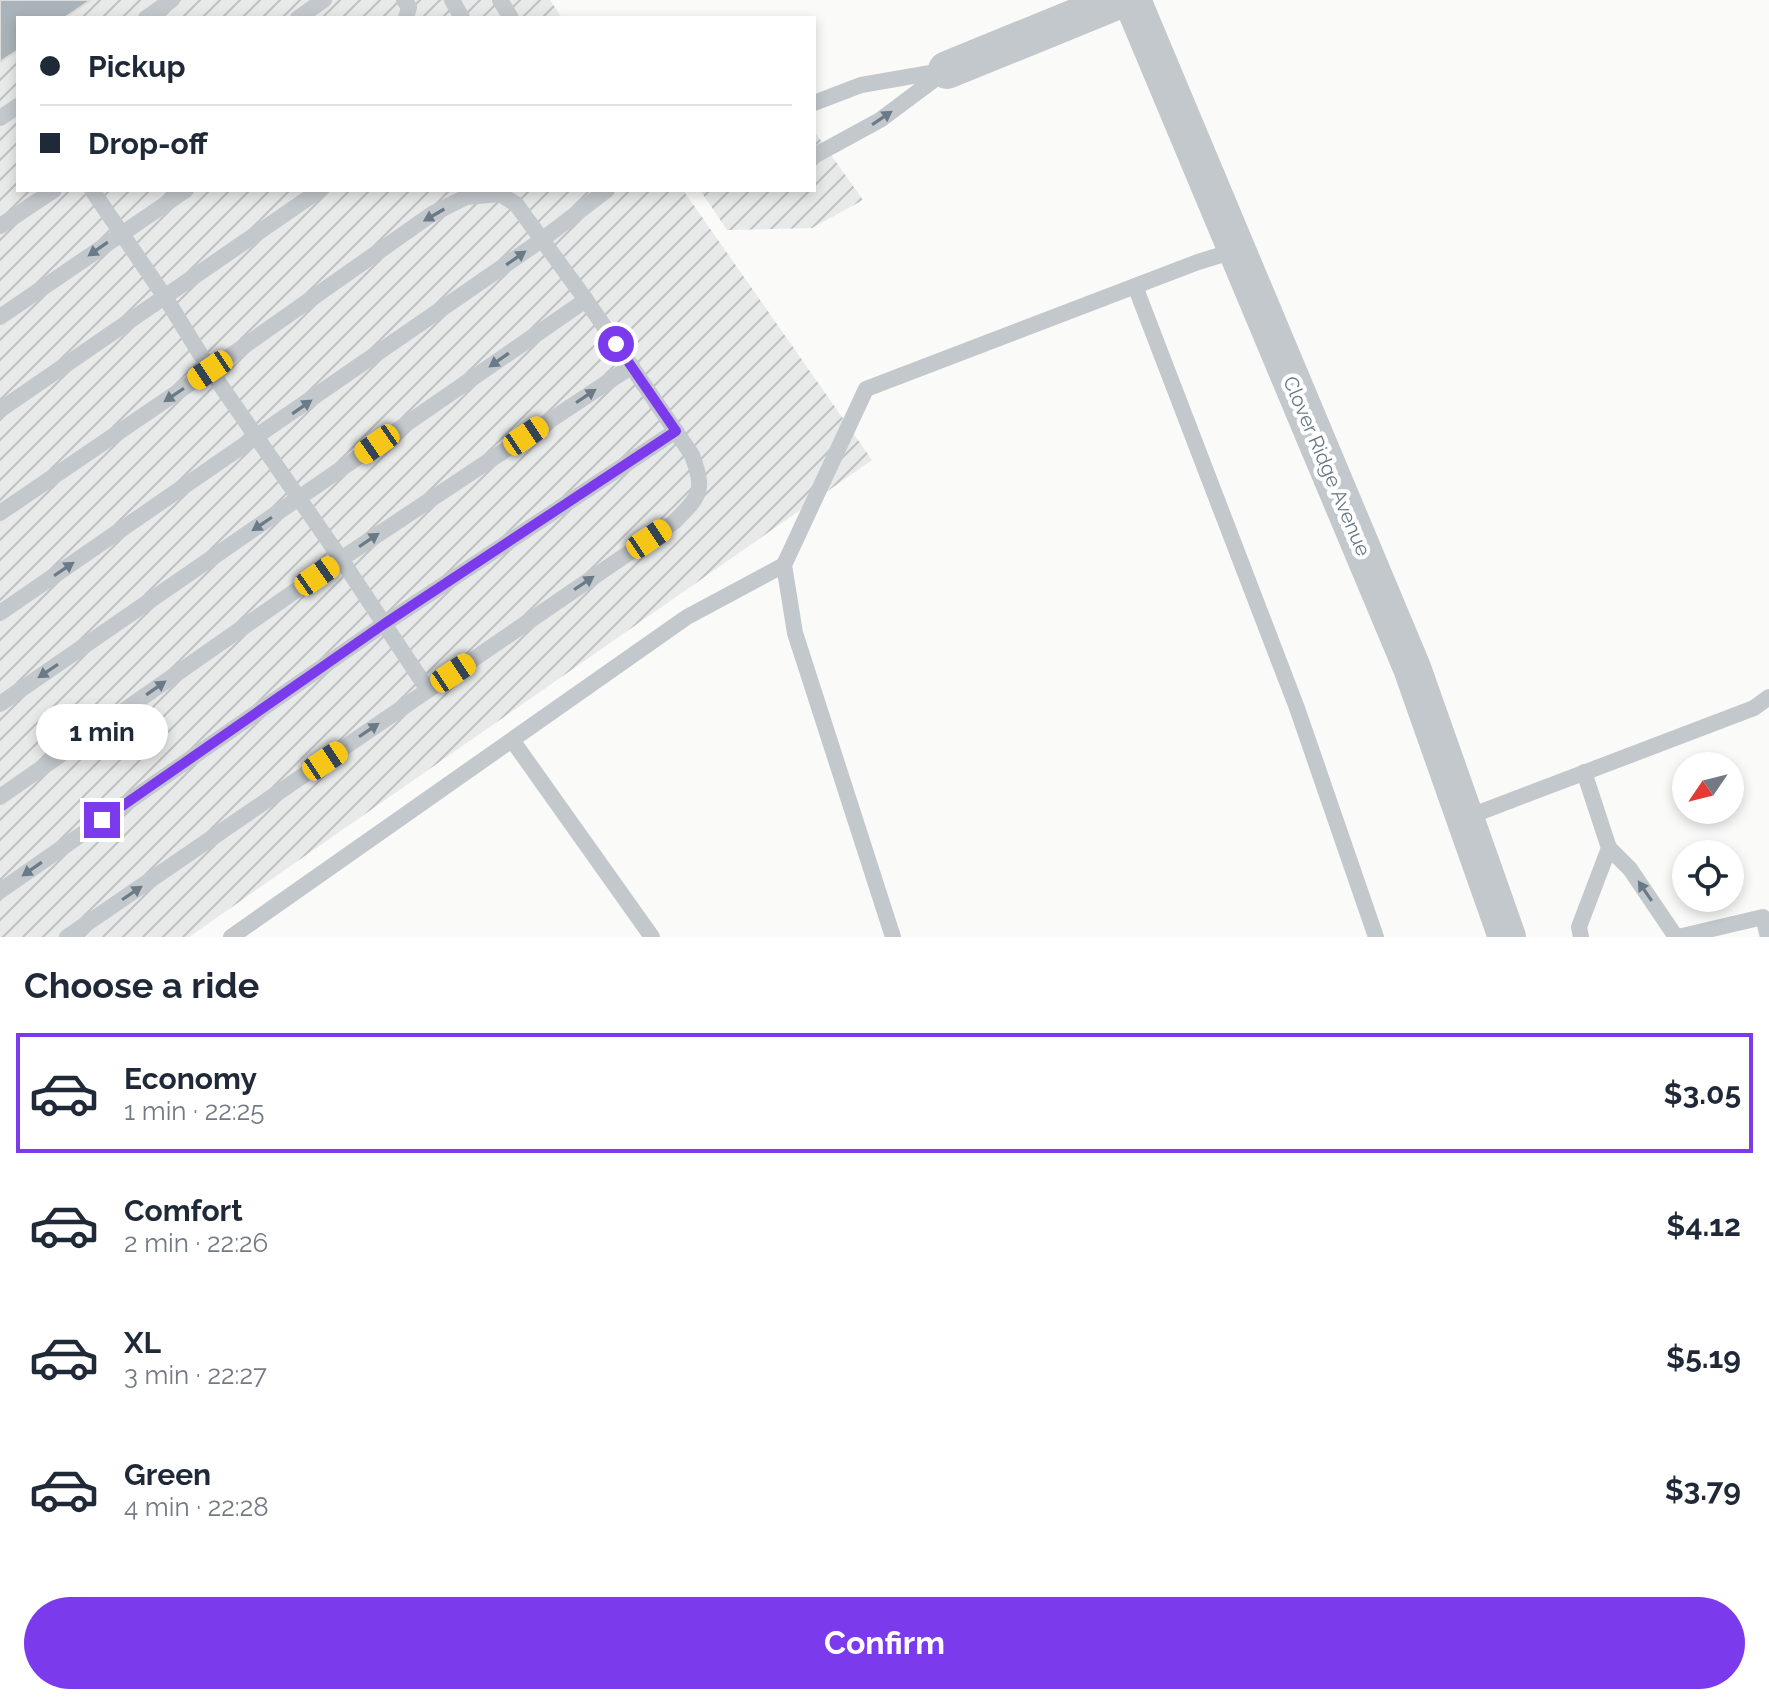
<!DOCTYPE html>
<meta charset="utf-8">
<style>
:root{--surface:#fff;--page:#f6f6f7;--text:#1f2937;--muted:#747a83;--line:#e0e1e3;--accent:#7c3aed}
body{margin:0;font-family:Raleway,sans-serif;background:var(--page);color:var(--text);height:100vh;display:flex;flex-direction:column;font-size:30px;white-space:nowrap}
*{box-sizing:border-box;margin:0}
p{font-size:26px;color:var(--muted)}
.icon{flex:none;width:44px;height:44px;fill:none;stroke:currentColor;stroke-width:2;stroke-linecap:round;stroke-linejoin:round}
.map{position:relative;height:937px;overflow:hidden}
.sheet{display:flex;flex-direction:column;background:var(--surface);flex:1}
.sheet>*{flex:none}
.banner{position:absolute;left:16px;top:16px;width:800px;height:176px;border-radius:0px;box-shadow:0 4px 12px #0003;display:grid;align-content:center;height:176px;padding:0 24px;background:var(--surface)}
.needle{width:52px;rotate:235deg}
.controls{position:absolute;left:1672px;top:752px;display:grid;gap:16px}
.controls a{display:grid;place-items:center;width:72px;height:72px;border-radius:50%;background:var(--surface);box-shadow:0 4px 12px #0003;font-size:40px}
.end{position:absolute;width:36px;height:36px;margin:-18px;border:10px solid #7c3aed;background:#fff;box-shadow:0 0 0 4px #fff}
.from{border-radius:50%}
.bubble{position:absolute;height:56px;border-radius:28px;background:var(--surface);box-shadow:0 4px 12px #0003;font-size:26px;font-weight:700;line-height:56px;text-align:center}
.car{position:absolute;width:24px;height:48px;margin:-24px -12px;border-radius:10px;box-shadow:0 0 6px 2px #0007;background:linear-gradient(#f5c518 24%,#345 0 40%,#f5c518 0 76%,#345 0 86%,#f5c518 0)}
.banner b{display:flex;align-items:center;gap:28px;height:76px;font-size:30px}
.banner b+b{border-top:2px solid var(--line)}
.banner i{width:20px;height:20px;background:var(--text)}
ul{padding:0;list-style:none}
li{display:flex;align-items:center;gap:24px;height:120px;margin:0 16px 12px;padding:0 8px;border:4px solid transparent;border-radius:0px}
li div{flex:1}
li b{display:block;font-size:30px}
li em{font-style:normal;font-weight:700}
li.selected{border-color:var(--accent)}
li>.icon{width:72px;height:72px;stroke-width:1.5}
h2{padding:0 24px;font-size:36px;line-height:96px}
.action{display:flex;gap:16px;margin-top:auto;padding:16px 24px}
.action a{flex:1;height:92px;border-radius:48px;background:var(--accent);color:#fff;font-size:32px;font-weight:700;line-height:92px;text-align:center}
.map>svg:first-child{display:block}
.industrial{fill:url(#industrial-furrows)}
.building{fill:#aab3b9;stroke:#dcdcda;stroke-width:2}
.lines{fill:none;stroke-linecap:round;stroke-linejoin:round}
.service{stroke:#c3c8cc;stroke-width:16}
.tertiary{stroke:#c3c8cc;stroke-width:38}
.oneway{fill:#6a7a87}
.route{stroke:#7c3aed;stroke-width:10}
.labels{text-anchor:middle;dominant-baseline:central;stroke-width:8;stroke-linejoin:round;paint-order:stroke}
.street-label{font-size:20px;fill:#657683;stroke:#fff}
</style>
<div class="map">
<svg width="1769" height="937" viewBox="0 0 1769 937">
<defs>
<pattern id="industrial-furrows" width="10" height="10" patternUnits="userSpaceOnUse" patternTransform="scale(2)"><rect width="10" height="10" fill="#e8e9e9"/><path d="M-1 1l2-2M0 10L10 0M9 11l2-2" fill="none" stroke="#c0c1c2"/></pattern>
</defs>
<rect width="100%" height="100%" fill="#fafaf8"/>
<g class="industrial">
<path d="M0 0H550L562 18H18V190H683L872 460 189 937H0Z"/>
<path d="M814 131 863 200 812 228 727 230 700 190H814Z"/>
</g>
<path class="building" d="M0 0H91L64 18H18V50L0 62Z"/>
<g class="lines">
<g class="service">
<path d="M404 0 409 7 406 18"/>
<path d="M452 0 462 18"/>
<path d="M500 0 511 18"/>
<path d="M146 18 172 0"/>
<path d="M298 18 324 0"/>
<path d="M814 103 861 85 942 71"/>
<path d="M0 118 18 106"/>
<path d="M814 156 880 120 947 70"/>
<path d="M92 190 165 297 210 370 341 559 428 690"/>
<path d="M0 226 54 190"/>
<path d="M1135 286 1297 708 1376 937"/>
<path d="M0 317 186 190"/>
<path d="M0 410 320 190"/>
<path d="M0 513 210 370 432 214 466 197 500 194 516 204 586 300 692 455C705 491 701 495 674 522L67 937"/>
<path d="M0 613 543 239 607 190"/>
<path d="M0 704 586 300"/>
<path d="M512 740 652 937"/>
<path d="M0 797 341 559 632 366"/>
<path d="M1465 818 1754 708 1769 697"/>
<path d="M1609 848 1630 869 1676 937"/>
<path d="M0 891 384 624 676 431"/>
<path d="M231 937 687 617 784 565"/>
<path d="M893 937 795 633 784 565 866 389 1198 262 1237 250"/>
<path d="M1581 937 1579 927 1609 848 1584 772"/>
<path d="M1678 937 1763 917 1768 937"/>
</g>
<g class="tertiary">
<path d="M1132 0 1412 668 1507 937"/>
<path d="M947 70 1119 0"/>
</g>
</g>
<defs><path id="oneway-solid" d="M-6-.8H1V-3.2L6.5 0L1 3.2V.8H-6Z" transform="scale(2)"/></defs>
<g class="oneway">
<use href="#oneway-solid" transform="translate(882 118) rotate(-34)"/>
<use href="#oneway-solid" transform="translate(434 215) rotate(150)"/>
<use href="#oneway-solid" transform="translate(98 249) rotate(145)"/>
<use href="#oneway-solid" transform="translate(516 258) rotate(-35)"/>
<use href="#oneway-solid" transform="translate(499 360) rotate(145)"/>
<use href="#oneway-solid" transform="translate(174 395) rotate(146)"/>
<use href="#oneway-solid" transform="translate(586 396) rotate(-34)"/>
<use href="#oneway-solid" transform="translate(302 407) rotate(-35)"/>
<use href="#oneway-solid" transform="translate(262 524) rotate(146)"/>
<use href="#oneway-solid" transform="translate(369 540) rotate(-34)"/>
<use href="#oneway-solid" transform="translate(64 569) rotate(-34)"/>
<use href="#oneway-solid" transform="translate(584 583) rotate(-34)"/>
<use href="#oneway-solid" transform="translate(48 671) rotate(146)"/>
<use href="#oneway-solid" transform="translate(156 688) rotate(-35)"/>
<use href="#oneway-solid" transform="translate(369 730) rotate(-34)"/>
<use href="#oneway-solid" transform="translate(32 869) rotate(145)"/>
<use href="#oneway-solid" transform="translate(1645 891) rotate(-124)"/>
<use href="#oneway-solid" transform="translate(132 893) rotate(-34)"/>
</g>
<g class="lines">
<path class="route" d="M102 820 384 624 676 431 616 344"/>
</g>
<g class="labels">
<g class="street-label">
<text transform="translate(1327 466) rotate(67)">Clover Ridge Avenue</text>
</g>
</g>
</svg>
<div class="controls">
<a><svg class="needle" viewBox="-14 -14 28 28"><path d="M0-13l5 13h-10z" fill="#e53935"/><path d="M0 13l5-13h-10z" fill="#747a83"/></svg></a>
<a><svg class="icon" aria-label="locate" viewBox="0 0 24 24"><circle cx="12" cy="12" r="6"/><path d="M12 2v4M12 18v4M2 12h4M18 12h4"/></svg></a>
</div>
<i class="end from" style="left:616px;top:344px"></i>
<i class="end" style="left:102px;top:820px"></i>
<div class="bubble" style="left:36px;top:704px;width:132px">1 min</div>
<i class="car" style="left:210px;top:370px;rotate:236deg"></i>
<i class="car" style="left:526px;top:436px;rotate:56deg"></i>
<i class="car" style="left:377px;top:444px;rotate:235deg"></i>
<i class="car" style="left:649px;top:539px;rotate:56deg"></i>
<i class="car" style="left:317px;top:576px;rotate:55deg"></i>
<i class="car" style="left:453px;top:673px;rotate:56deg"></i>
<i class="car" style="left:325px;top:761px;rotate:56deg"></i>
<div class="banner">
<b><i class="from"></i>Pickup</b>
<b><i></i>Drop-off</b>
</div>
</div>
<section class="sheet">
<h2>Choose a ride</h2>
<ul>
<li class="selected"><svg class="icon" aria-label="car" viewBox="0 0 24 24"><path d="M5 17H2v-5l4-1 3-4h7l3 4 3 1v5h-3M9 17h6M6 11h13"/><circle cx="7" cy="17" r="2"/><circle cx="17" cy="17" r="2"/></svg><div><b>Economy</b><p>1 min · 22:25</p></div><em>$3.05</em></li>
<li><svg class="icon" aria-label="car" viewBox="0 0 24 24"><path d="M5 17H2v-5l4-1 3-4h7l3 4 3 1v5h-3M9 17h6M6 11h13"/><circle cx="7" cy="17" r="2"/><circle cx="17" cy="17" r="2"/></svg><div><b>Comfort</b><p>2 min · 22:26</p></div><em>$4.12</em></li>
<li><svg class="icon" aria-label="car" viewBox="0 0 24 24"><path d="M5 17H2v-5l4-1 3-4h7l3 4 3 1v5h-3M9 17h6M6 11h13"/><circle cx="7" cy="17" r="2"/><circle cx="17" cy="17" r="2"/></svg><div><b>XL</b><p>3 min · 22:27</p></div><em>$5.19</em></li>
<li><svg class="icon" aria-label="car" viewBox="0 0 24 24"><path d="M5 17H2v-5l4-1 3-4h7l3 4 3 1v5h-3M9 17h6M6 11h13"/><circle cx="7" cy="17" r="2"/><circle cx="17" cy="17" r="2"/></svg><div><b>Green</b><p>4 min · 22:28</p></div><em>$3.79</em></li>
</ul>
<div class="action"><a>Confirm</a></div>
</section>
